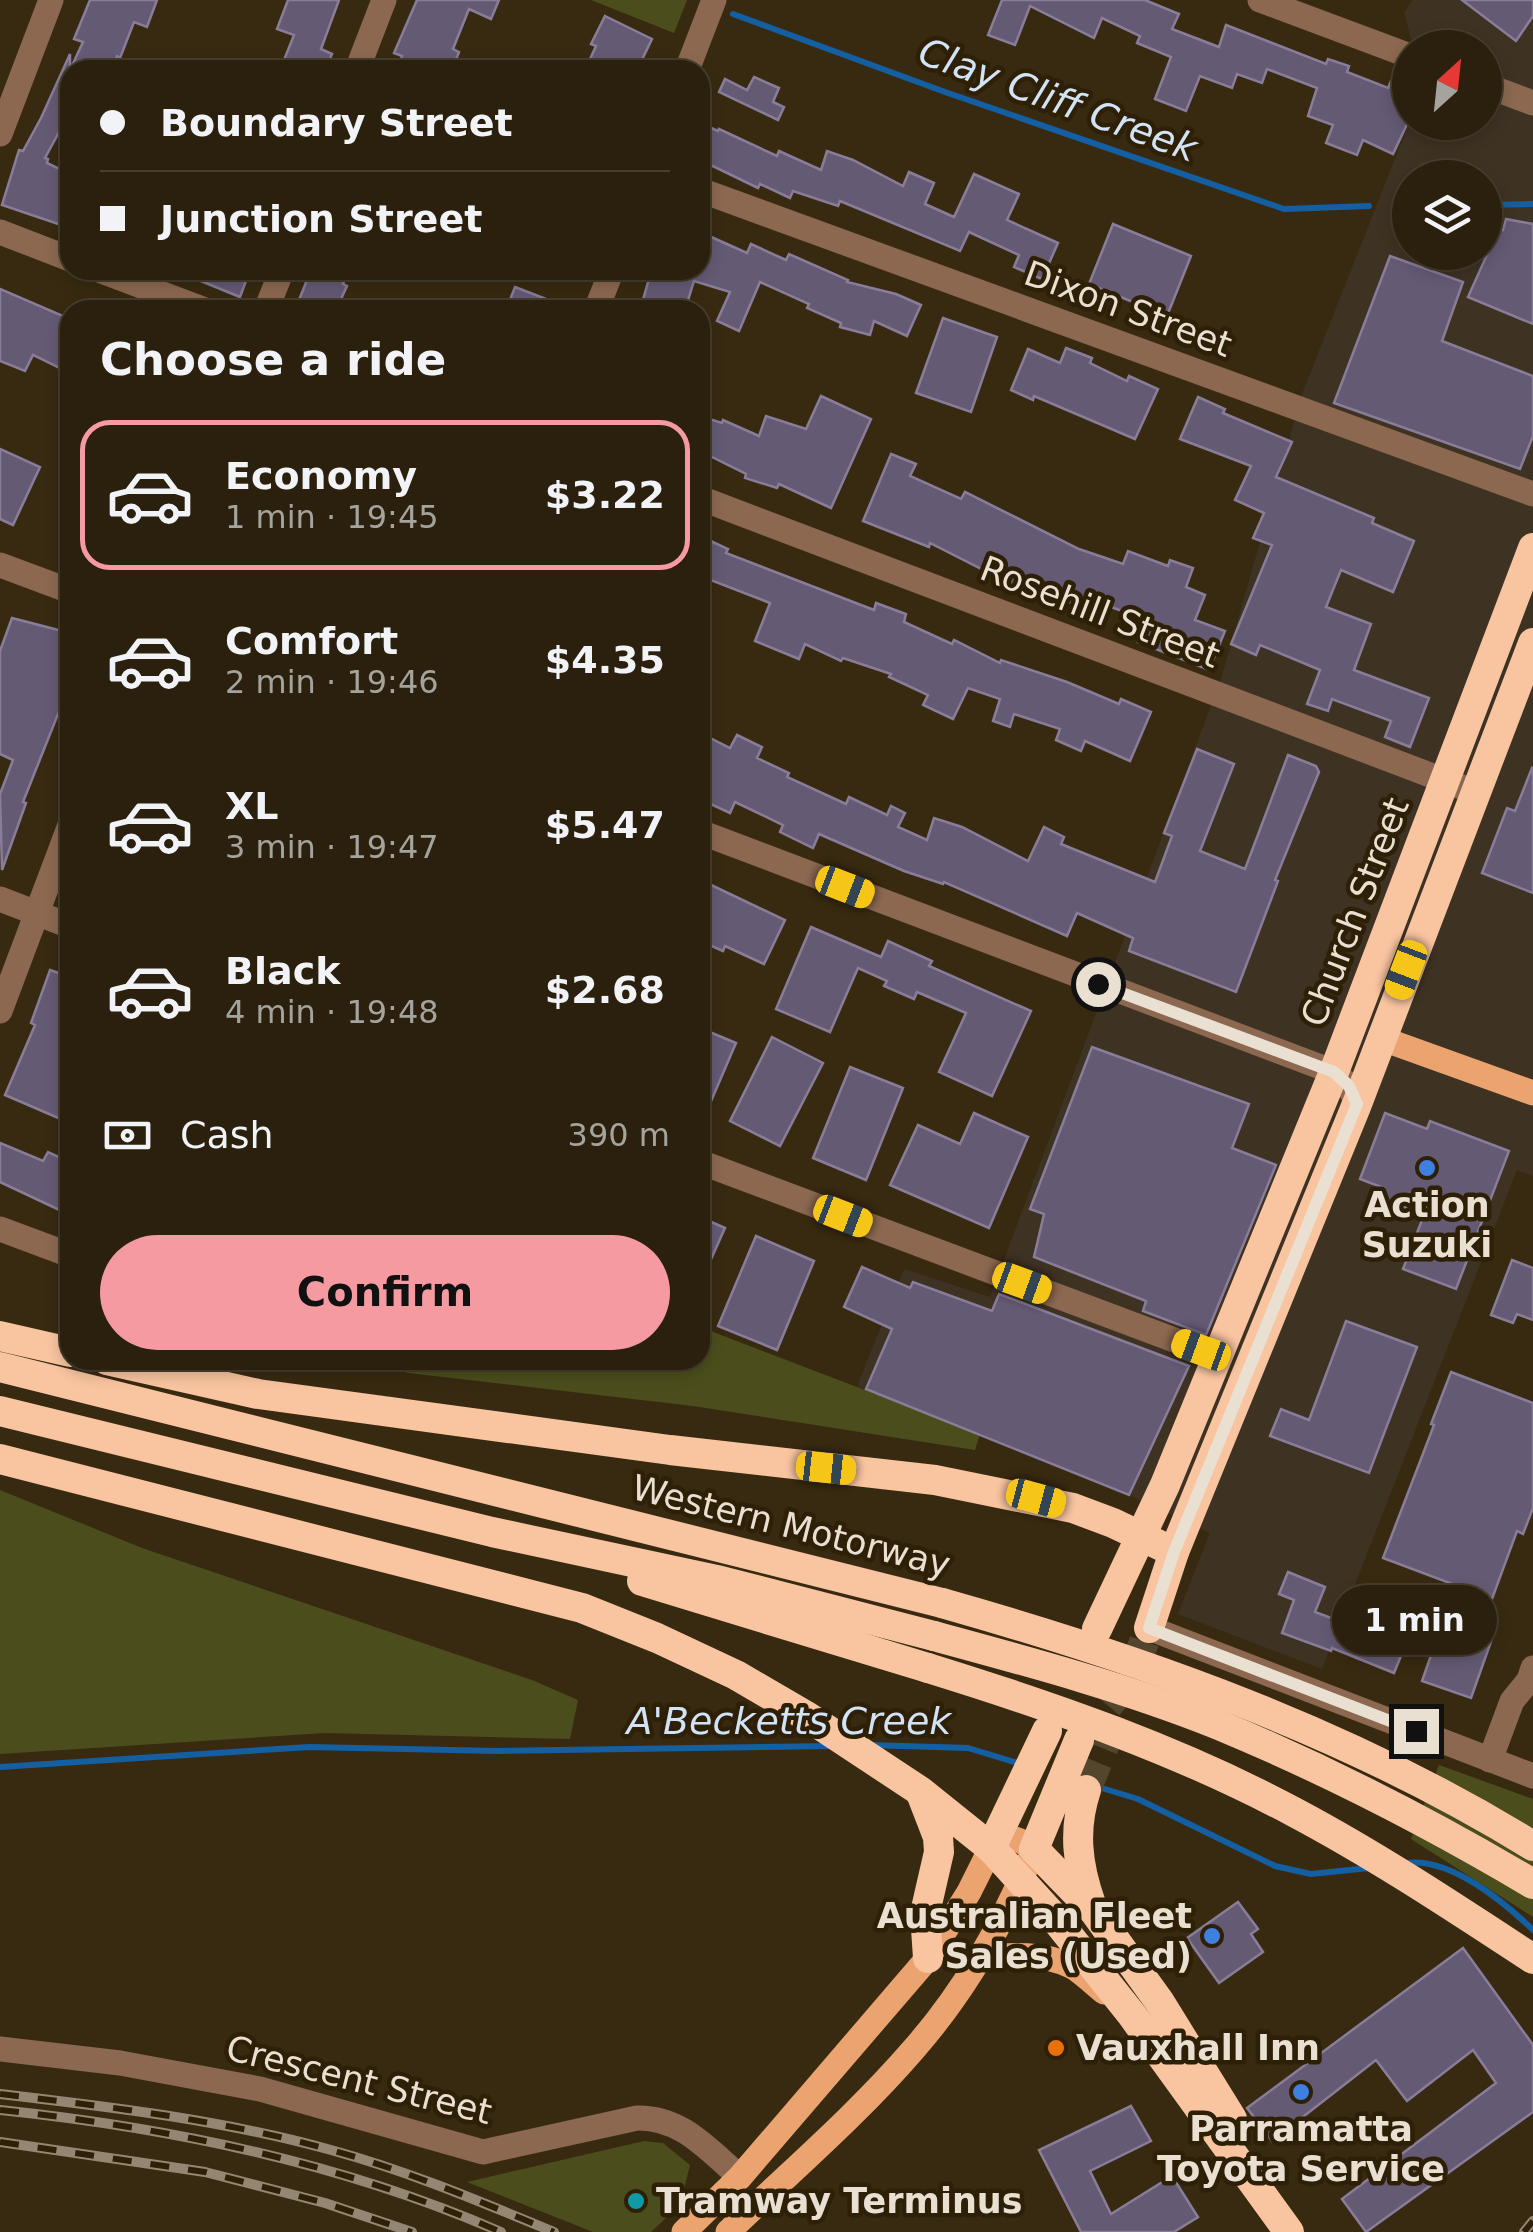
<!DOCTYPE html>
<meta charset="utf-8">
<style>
:root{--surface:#2a200d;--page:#362d1b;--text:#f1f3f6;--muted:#a5a39d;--line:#463e2e;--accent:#f49aa0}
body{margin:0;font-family:"DejaVu Sans",sans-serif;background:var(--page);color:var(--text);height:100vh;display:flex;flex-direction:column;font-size:38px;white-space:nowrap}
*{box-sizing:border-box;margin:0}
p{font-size:32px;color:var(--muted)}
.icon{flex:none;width:55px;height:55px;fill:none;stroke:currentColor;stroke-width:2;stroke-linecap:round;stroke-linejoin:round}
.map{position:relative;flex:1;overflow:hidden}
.drawer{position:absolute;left:60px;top:300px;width:650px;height:1070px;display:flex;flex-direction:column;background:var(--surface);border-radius:30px;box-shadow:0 5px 15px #0003,0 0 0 2px var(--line)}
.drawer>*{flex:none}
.hud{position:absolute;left:60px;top:60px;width:650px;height:220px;border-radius:30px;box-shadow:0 5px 15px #0003,0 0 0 2px var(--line);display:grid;align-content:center;height:220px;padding:0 40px;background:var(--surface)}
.needle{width:65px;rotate:27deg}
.fabs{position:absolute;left:1392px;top:30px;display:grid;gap:20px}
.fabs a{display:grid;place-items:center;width:110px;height:110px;border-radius:50%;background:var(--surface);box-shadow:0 5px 15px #0003,0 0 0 2px var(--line);font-size:50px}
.end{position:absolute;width:45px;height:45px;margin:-22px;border:12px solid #e9e0d2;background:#111;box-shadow:0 0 0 5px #111}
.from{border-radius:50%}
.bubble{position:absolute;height:70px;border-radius:35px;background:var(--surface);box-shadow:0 5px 15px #0003,0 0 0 2px var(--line);font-size:32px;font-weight:600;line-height:70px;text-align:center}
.car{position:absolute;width:30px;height:60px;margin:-30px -15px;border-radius:12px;box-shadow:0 0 8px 2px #0007;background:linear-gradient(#f5c518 24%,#345 0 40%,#f5c518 0 76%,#345 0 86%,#f5c518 0)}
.hud b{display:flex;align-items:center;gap:35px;height:95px;font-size:38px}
.hud b+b{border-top:2px solid var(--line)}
.hud i{width:25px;height:25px;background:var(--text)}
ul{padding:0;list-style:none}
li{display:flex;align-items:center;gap:30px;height:150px;margin:0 20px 15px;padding:0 20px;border:5px solid transparent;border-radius:30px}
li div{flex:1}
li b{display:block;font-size:38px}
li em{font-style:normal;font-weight:600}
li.current{border-color:var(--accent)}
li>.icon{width:90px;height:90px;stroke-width:1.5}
h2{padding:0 40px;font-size:45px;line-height:120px}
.pay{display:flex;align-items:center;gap:25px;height:110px;padding:0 40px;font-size:38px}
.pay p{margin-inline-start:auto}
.cta{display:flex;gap:20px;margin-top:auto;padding:20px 40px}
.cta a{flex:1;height:115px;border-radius:60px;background:var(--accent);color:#111;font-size:40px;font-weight:600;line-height:115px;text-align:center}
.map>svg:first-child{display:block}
.commercial{fill:#3e3223;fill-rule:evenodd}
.green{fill:#4b4e1c}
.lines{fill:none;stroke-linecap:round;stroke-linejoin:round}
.stream{stroke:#135fa2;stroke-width:6}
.building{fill:#655a74;stroke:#897d99;stroke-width:2.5}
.highway-tunnel{stroke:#53452e;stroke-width:30;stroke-dasharray:30 15;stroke-linecap:butt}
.minor{stroke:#8c6850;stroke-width:25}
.major{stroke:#eba370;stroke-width:25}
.highway{stroke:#f9c4a0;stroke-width:30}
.rail-casing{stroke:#938774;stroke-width:10}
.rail{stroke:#2e2007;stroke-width:6;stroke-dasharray:19;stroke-linecap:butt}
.highway-bridge{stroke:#f9c4a0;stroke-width:30}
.route{stroke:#e9e0d2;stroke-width:12}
.shop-dot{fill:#3f7fe0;stroke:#2e2007;stroke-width:4}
.food-dot{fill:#e8710a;stroke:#2e2007;stroke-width:4}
.culture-dot{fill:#0f9aa8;stroke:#2e2007;stroke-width:4}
.labels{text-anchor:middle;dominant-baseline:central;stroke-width:9;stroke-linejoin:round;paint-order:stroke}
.street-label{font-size:35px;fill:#e9e0d2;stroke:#2e2007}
.poi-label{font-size:35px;font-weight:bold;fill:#e9e0d2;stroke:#2e2007}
.water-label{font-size:38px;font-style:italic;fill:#d2e3f6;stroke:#2e2007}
</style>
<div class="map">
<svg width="1533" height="2232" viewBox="0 0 1533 2232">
<rect width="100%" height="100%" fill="#382a11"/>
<path class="commercial" d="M1413 0H1533V1176L1517 1170 1322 1669 1178 1614 1210 1533 1129 1495 857 1386 904 1269 990 1297 1221 679 1302 394 1410 121 1485 122V48L1413 47 1404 12ZM1410 178H1485V252H1410Z"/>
<g class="green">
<path d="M591 0H687L674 33Z"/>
<path d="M700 1327 980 1434 975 1450 693 1406 408 1373 364 1360H700Z"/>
<path d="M0 1490 142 1548 532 1680 578 1700 570 1739 325 1733 0 1754Z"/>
<path d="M1439 1765 1533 1799V1917L1411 1839Z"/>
<path d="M644 2141 663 2143 690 2165 680 2205 651 2232H593L467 2182Z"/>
</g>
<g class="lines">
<g class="stream">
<path d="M733 14 945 92 1284 209 1369 206"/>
<path d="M1485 205 1533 204"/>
<path d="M870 1745 968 1748 1021 1764"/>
<path d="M0 1767 309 1747 498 1751 833 1746"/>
<path d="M1095 1786 1138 1799 1275 1866 1311 1874 1369 1868"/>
<path d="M1406 1863C1450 1857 1503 1901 1533 1930"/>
</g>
</g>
<g class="building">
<path d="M90 0H157L147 27 134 22 120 58 117 56 111 70H70L83 42 74 39Z"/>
<path d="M288 0H339L321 49 332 54 325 70H280L294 35 277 29Z"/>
<path d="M417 0H499L491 19 469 9 453 49 459 52 452 70H397L402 56 394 53Z"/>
<path d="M1002 0H1145L1179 14 1172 29 1219 47 1226 25 1326 64 1328 59 1349 66 1347 72 1388 88 1391 81 1410 90V118L1393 154 1363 140 1357 155 1326 143 1333 125 1308 116 1317 88 1267 69 1262 83 1237 74 1232 88 1200 76 1186 111 1155 99 1171 57 1137 43 1140 36 1102 18 1094 38 1030 6 1015 45 988 35Z"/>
<path d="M1462 0H1533V16L1516 41Z"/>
<path d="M605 16 652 39 637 70H585L596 46 591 44Z"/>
<path d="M70 54V112L45 158 48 159 47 163 70 174V228L2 205 19 150 23 151 41 118Z"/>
<path d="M754 77 779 88 773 102 784 107 778 120 719 92 725 79 747 90Z"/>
<path d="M700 123 718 131 719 129 777 156 779 151 821 170 827 151 853 160 903 186 909 172 934 183 925 204 954 217 974 174 1019 194 1007 220 1058 243 1042 279 1014 267 1019 255 969 232 960 251 840 201 838 206 793 191 790 198 760 184 758 188 700 160Z"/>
<path d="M1506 219 1533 224V324L1468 297 1499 228 1503 230Z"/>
<path d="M1113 224 1191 256 1167 316 1089 284Z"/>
<path d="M700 232 747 253 751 244 786 260 789 254 848 280 847 282 896 294 921 305 907 336 874 321 870 335 840 327 841 323 807 308 809 304 760 282 739 331 717 321 730 292 694 281 685 310H640L651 272 659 275 660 270H700Z"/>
<path d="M1390 256 1463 282 1442 341 1533 376V436L1520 469 1334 403Z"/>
<path d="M174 270H250L240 297Z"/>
<path d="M311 270H348L343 284 347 286 336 310H295Z"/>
<path d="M515 287 572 309V310H506Z"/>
<path d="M0 289 70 319V373L33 355 25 371 0 361Z"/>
<path d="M943 318 997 337 971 412 916 393Z"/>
<path d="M1066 348 1092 358 1090 363 1127 381 1129 376 1158 389 1135 439 1034 396 1033 400 1011 390 1028 349 1060 363Z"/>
<path d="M821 396 871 419 831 508 779 484 777 488 745 478 746 474 700 451V416L722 423 723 420 759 436 766 416 806 429Z"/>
<path d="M1198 397 1225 409 1223 413 1292 442 1276 477 1374 518 1372 523 1414 541 1393 592 1341 570 1326 607 1371 624 1354 670 1429 698 1410 747 1385 737 1391 721 1332 699 1328 711 1307 704 1320 670 1260 645 1256 655 1231 644 1272 545 1253 538 1264 513 1235 500 1251 466 1180 439Z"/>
<path d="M0 449 40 467 13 525 0 519Z"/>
<path d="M891 454 916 464 910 476 961 499 965 492 1079 549 1123 564 1128 551 1168 566 1170 560 1193 568 1186 587 1205 595 1195 620 1225 631 1209 670 1138 642 1147 620 1100 603 1097 612 1065 601 1017 578 1013 585 930 543 929 547 863 521Z"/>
<path d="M700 536 728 549 726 553 874 610 876 603 906 614 904 622 952 644 954 640 1000 663 1001 660 1067 682 1119 704 1121 699 1151 712 1130 761 1085 741 1081 751 1056 740 1060 729 1014 714 1010 727 993 721 1000 699 968 688 953 719 923 705 928 695 889 677 891 674 843 658 841 661 805 644 799 659 755 641 770 603 700 576Z"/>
<path d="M12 618 70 633V701L64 699 23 802 26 803 2 870 0 794 13 760 0 754V651Z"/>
<path d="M737 735 762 747 757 758 789 773 787 777 846 804 849 797 887 815 891 806 905 813 898 827 927 840 934 818 962 827 1028 861 1044 827 1064 837 1061 844 1155 882 1172 836 1164 833 1197 749 1234 764 1200 851 1245 869 1288 755 1316 766 1319 772 1275 880 1278 881 1236 992 1129 951 1133 938 1077 913 1067 936 944 882 943 884 904 871 819 834 813 848 780 832 783 825 735 802 730 813 704 801 700 796V760L710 738 730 748Z"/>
<path d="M1532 768 1533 769V893L1482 873 1507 808 1515 811Z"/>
<path d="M709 884 785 920 764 964 725 946 723 951 700 941V904Z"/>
<path d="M811 927 881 957 888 941 932 961 929 966 1031 1011 992 1096 939 1072 966 1013 917 992 914 999 884 986 887 981 858 968 830 1032 776 1009Z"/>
<path d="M50 970 70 977V1123L5 1095 35 1025 31 1023Z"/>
<path d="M700 1028 736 1043 700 1127Z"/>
<path d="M772 1037 823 1063 780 1146 730 1121Z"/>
<path d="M1092 1047 1249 1104 1232 1148 1276 1165 1206 1335 1143 1311 1146 1301 1034 1257 1044 1214 1030 1209Z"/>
<path d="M850 1067 903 1088 866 1180 813 1158Z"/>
<path d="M974 1113 1028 1137 989 1228 890 1185 918 1125 960 1144Z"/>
<path d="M1385 1113 1427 1129 1430 1121 1509 1151 1456 1289 1403 1269 1424 1215 1380 1198 1384 1188 1360 1179Z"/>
<path d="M0 1143 43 1161 48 1152 70 1162V1215L0 1182Z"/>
<path d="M700 1217 725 1228 700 1284Z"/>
<path d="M756 1236 814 1261 777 1350 718 1326Z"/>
<path d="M1512 1260 1533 1268V1320L1517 1314 1513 1323 1491 1315Z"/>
<path d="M862 1267 910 1288 913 1282 992 1311 999 1294 1189 1366 1129 1495 866 1389 892 1329 844 1307Z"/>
<path d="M1346 1321 1417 1347 1369 1473 1270 1436 1281 1409 1309 1420Z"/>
<path d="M1451 1372 1533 1403V1508L1523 1534 1517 1531 1492 1599 1383 1558 1434 1425 1431 1424Z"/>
<path d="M1288 1572 1325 1587 1315 1612 1355 1627 1371 1589 1420 1609 1394 1673 1332 1648 1331 1651 1282 1633 1294 1600 1279 1594Z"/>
<path d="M1444 1618 1493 1636 1471 1698 1422 1681Z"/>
<path d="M1238 1902 1258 1929 1251 1934 1263 1952 1219 1983 1187 1938Z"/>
<path d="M1463 1948 1533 2045V2112L1366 2232 1342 2199 1496 2083 1473 2050 1407 2101 1376 2060 1272 2141 1247 2108Z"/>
<path d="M1131 2106 1151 2141 1090 2171 1111 2214 1172 2176 1198 2217 1174 2232H1081L1039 2150Z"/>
</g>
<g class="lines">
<g class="highway-tunnel">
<path d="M1079 1740 1131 1678 1149 1628"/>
<path d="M1086 1790 1119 1709"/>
</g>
<g class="minor">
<path d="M1260 0 1410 56"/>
<path d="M357 70 384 0"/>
<path d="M687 70 714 0"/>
<path d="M1485 85 1533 103"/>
<path d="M0 134 51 0"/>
<path d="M700 190 1533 494"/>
<path d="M0 232 70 259"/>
<path d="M99 270 205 310"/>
<path d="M266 310 282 270"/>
<path d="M596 310 612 270"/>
<path d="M700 498 1475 792"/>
<path d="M0 565 70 591"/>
<path d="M700 832 1334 1072 1349 1086 1357 1104"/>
<path d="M0 899 70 926"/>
<path d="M0 1011 70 825"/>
<path d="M700 1162 1217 1356"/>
<path d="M0 1229 70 1255"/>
<path d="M1149 1628 1533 1776"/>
<path d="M1490 1760 1512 1701 1529 1680 1533 1668"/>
<path d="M0 2049 120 2063 260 2089 483 2152 637 2118C682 2117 708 2150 740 2177"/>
</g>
<g class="major">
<path d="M1380 1038 1533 1093"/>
<path d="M979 1957C1008 1955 1046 1952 1073 1967 1084 1974 1094 1984 1104 1992"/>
<path d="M684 2232 740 2177 928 1958 969 1892 991 1848"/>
<path d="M728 2232C790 2172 856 2116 913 2050 964 1992 1005 1920 1034 1849 1021 1840 1011 1835 995 1839"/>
</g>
<g class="highway">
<path d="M0 1336 70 1352"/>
<path d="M107 1360 258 1394 670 1450 935 1480 1073 1508 1113 1523 1174 1552"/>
<path d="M0 1367 942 1603"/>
<path d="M0 1411 492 1532 721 1581 934 1636"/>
<path d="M0 1459 582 1608 657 1638 736 1675 808 1717 920 1791 991 1848 1053 1916 1132 2015 1289 2232"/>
<path d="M642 1581 928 1668"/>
<path d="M1149 1628 1174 1552 1357 1104 1533 643"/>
<path d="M1097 1629 1165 1485 1334 1072 1533 548"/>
<path d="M1079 1740 1034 1849 1094 1911 1159 2001 1232 2119"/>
<path d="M1086 1790C1073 1829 1077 1865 1091 1904"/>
<path d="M921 1793 938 1837 939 1852 925 1913 928 1958"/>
<path d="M991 1848 1047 1731"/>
</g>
<defs>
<g id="rail">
<path d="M0 2094C111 2107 223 2120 331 2150 408 2171 481 2202 554 2232"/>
<path d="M0 2110C172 2128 342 2163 501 2232"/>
<path d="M0 2142 205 2172 325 2203 412 2232"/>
<path d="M1524 2232 1533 2221"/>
</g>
</defs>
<use href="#rail" class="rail-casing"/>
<use href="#rail" class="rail"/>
<g class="highway-bridge">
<path d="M942 1603C1147 1661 1350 1733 1533 1846"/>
<path d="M934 1636C1030 1662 1127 1688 1219 1725 1327 1770 1432 1824 1533 1884"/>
<path d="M928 1668C1054 1707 1178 1750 1294 1812 1377 1856 1455 1908 1533 1959"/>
</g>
</g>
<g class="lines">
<path class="route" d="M1098 984 1334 1072 1349 1086 1357 1104 1174 1552 1149 1628 1416 1731"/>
</g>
<g class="shop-dot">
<circle cx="1427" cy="1168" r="10"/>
<circle cx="1212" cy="1936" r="10"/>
<circle cx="1301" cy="2092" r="10"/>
</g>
<circle class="food-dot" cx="1056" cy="2048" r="10"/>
<circle class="culture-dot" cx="636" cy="2201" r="10"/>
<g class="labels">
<g class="street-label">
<text transform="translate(1128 309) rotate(20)">Dixon Street</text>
<text transform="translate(1100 612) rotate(21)">Rosehill Street</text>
<text transform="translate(1355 912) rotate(-69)">Church Street</text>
<text transform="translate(791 1526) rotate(14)">Western Motorway</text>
<text transform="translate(359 2080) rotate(14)">Crescent Street</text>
</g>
<g class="poi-label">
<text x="1427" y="1205">Action<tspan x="1427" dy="40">Suzuki</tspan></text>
<text x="1192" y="1916" text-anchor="end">Australian Fleet<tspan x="1192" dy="40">Sales (Used)</tspan></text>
<text x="1076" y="2048" text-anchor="start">Vauxhall Inn</text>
<text x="1301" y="2129">Parramatta<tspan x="1301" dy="40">Toyota Service</tspan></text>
<text x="656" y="2201" text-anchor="start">Tramway Terminus</text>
</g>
<g class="water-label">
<text transform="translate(1058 100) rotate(20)">Clay Cliff Creek</text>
<text x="789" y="1721">A'Becketts Creek</text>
</g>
</g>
</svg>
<div class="fabs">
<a><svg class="needle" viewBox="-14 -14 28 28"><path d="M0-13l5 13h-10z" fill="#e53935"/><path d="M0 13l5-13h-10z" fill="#a5a39d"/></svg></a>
<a><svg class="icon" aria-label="layers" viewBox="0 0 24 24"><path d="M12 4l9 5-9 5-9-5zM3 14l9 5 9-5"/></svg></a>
</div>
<i class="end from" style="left:1098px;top:984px"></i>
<i class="end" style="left:1416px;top:1731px"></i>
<div class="bubble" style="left:1332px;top:1585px;width:165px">1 min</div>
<i class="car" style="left:845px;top:887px;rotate:111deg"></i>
<i class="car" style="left:1406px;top:970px;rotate:201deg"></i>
<i class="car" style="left:843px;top:1216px;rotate:111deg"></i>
<i class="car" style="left:1022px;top:1283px;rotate:110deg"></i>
<i class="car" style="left:1201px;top:1350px;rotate:290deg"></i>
<i class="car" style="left:826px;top:1468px;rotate:96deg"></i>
<i class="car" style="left:1036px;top:1498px;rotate:105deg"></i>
<div class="hud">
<b><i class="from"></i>Boundary Street</b>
<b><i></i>Junction Street</b>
</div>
<section class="drawer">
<h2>Choose a ride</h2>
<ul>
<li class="current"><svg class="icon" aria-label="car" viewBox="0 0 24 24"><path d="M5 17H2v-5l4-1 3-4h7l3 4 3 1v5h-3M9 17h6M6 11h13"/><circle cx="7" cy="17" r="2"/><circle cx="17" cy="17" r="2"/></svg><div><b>Economy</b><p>1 min · 19:45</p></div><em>$3.22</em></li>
<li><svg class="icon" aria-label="car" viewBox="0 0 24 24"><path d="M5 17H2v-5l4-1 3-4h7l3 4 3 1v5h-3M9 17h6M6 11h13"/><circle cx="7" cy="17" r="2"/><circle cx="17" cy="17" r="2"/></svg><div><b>Comfort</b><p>2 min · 19:46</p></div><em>$4.35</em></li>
<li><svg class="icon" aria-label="car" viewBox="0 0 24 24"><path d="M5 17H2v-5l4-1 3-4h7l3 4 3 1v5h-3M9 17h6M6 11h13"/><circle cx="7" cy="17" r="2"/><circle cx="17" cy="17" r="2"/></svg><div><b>XL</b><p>3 min · 19:47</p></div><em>$5.47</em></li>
<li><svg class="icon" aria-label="car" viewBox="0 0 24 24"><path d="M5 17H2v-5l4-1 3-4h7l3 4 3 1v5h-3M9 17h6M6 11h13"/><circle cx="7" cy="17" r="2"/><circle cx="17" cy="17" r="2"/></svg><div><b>Black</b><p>4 min · 19:48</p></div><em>$2.68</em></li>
</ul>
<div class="pay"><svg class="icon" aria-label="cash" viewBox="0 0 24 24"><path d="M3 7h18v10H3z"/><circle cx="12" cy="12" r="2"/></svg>Cash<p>390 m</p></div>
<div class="cta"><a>Confirm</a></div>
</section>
</div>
